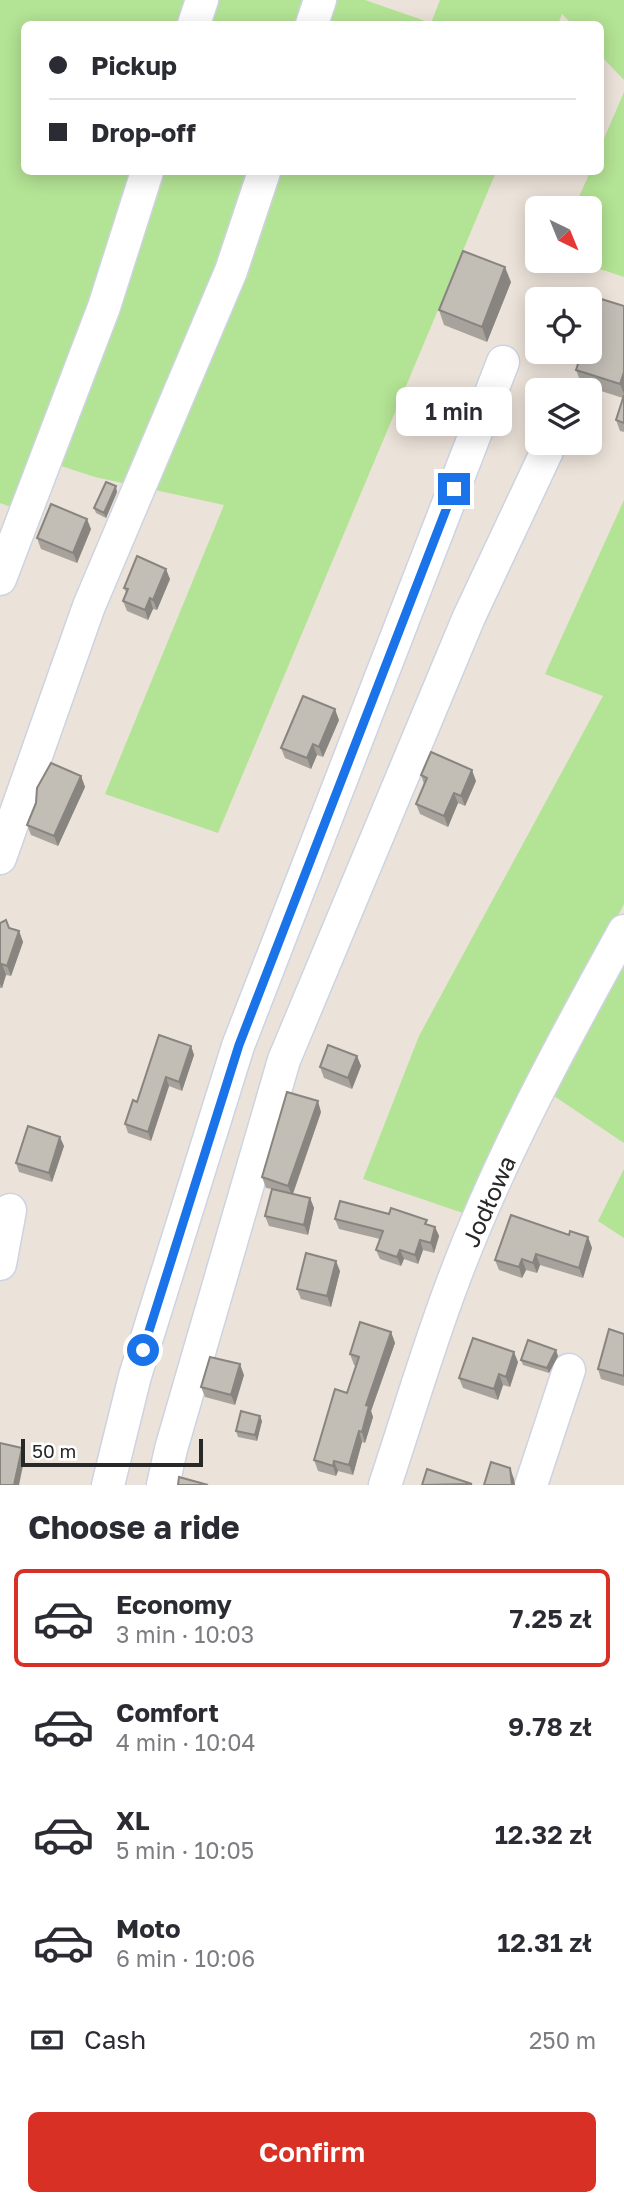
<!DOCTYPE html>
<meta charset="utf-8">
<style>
:root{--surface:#fff;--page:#f7f7f7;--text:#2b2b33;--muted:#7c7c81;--line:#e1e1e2;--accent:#d93025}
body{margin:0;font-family:"Golos Text",sans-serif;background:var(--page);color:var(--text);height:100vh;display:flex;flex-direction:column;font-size:26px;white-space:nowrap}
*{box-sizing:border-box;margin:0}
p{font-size:23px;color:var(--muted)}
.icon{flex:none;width:38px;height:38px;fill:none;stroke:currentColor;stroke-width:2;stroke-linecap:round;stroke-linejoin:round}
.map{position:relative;height:1485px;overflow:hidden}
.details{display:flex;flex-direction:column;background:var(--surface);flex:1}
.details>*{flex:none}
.guide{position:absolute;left:21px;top:21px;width:583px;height:154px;border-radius:10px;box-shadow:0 4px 18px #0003;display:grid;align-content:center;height:154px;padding:0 28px;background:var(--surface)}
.needle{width:46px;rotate:137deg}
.tools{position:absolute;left:525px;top:196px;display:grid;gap:14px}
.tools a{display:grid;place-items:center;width:77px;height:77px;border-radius:10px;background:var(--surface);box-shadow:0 4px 18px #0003;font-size:35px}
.scale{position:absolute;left:21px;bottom:18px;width:182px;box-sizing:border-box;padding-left:7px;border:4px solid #282828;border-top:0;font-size:19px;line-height:24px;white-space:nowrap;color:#282828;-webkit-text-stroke:5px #fff;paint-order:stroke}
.end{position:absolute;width:32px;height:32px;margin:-16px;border:9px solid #1a73e8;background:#fff;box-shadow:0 0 0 4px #fff}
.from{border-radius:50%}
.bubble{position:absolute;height:49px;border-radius:10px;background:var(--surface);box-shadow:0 4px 18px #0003;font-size:23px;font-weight:600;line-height:49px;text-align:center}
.guide b{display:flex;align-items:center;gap:24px;height:66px;font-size:26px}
.guide b+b{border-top:2px solid var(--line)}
.guide i{width:18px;height:18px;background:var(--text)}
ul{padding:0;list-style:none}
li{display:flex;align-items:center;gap:21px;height:98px;margin:0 14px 10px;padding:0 14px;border:4px solid transparent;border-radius:10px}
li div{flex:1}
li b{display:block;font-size:26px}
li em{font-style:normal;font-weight:600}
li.selected{border-color:var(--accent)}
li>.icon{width:63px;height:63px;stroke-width:1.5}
h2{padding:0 28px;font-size:32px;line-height:84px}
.pay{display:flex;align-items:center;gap:18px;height:77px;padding:0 28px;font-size:26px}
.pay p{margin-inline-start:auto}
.action{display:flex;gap:14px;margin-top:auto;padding:14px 28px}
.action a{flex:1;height:80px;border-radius:10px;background:var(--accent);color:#fff;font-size:28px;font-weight:600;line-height:80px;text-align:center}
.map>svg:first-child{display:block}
.green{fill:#b3e394}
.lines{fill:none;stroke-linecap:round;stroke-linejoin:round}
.minor-casing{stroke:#ced3e2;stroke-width:35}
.minor{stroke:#fff;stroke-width:32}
.wall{fill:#a7a39c}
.shaded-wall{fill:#88847f}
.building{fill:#c2bdb5;stroke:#88847f;stroke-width:2}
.route{stroke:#1a73e8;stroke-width:9}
.labels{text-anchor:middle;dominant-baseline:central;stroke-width:5;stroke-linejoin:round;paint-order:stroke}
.street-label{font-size:24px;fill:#282828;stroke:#fff}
</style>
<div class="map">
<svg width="624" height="1485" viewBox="0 0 624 1485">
<rect width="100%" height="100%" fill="#ebe2d9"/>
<g class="green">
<path d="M0 0H189L182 24H24V172H137L97 299 11 507 0 503Z"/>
<path d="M211 0H365L431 23 440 0H624V80L600 55V24H572L562 14 558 24H203Z"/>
<path d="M624 92V277L576 261H590V208H574L590 172H600V148Z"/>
<path d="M158 172H496L218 833 105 794 224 505 95 477 55 464Z"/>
<path d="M624 500V904L466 1214 363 1179 419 1036 603 696 545 674Z"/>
<path d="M624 949V1143L551 1094Z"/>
<path d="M624 1169V1238L598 1221Z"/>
</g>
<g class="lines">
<defs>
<g id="minor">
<path d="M194 24 202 0"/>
<path d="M312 24 320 0"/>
<path d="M0 579 104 307 147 172"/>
<path d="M0 858 89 606 231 271 264 172"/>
<path d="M0 1264 10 1210"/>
<path d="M108 1485 135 1376 238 1046 503 362"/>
<path d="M163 1485 171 1449 284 1060 469 617 547 451"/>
<path d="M385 1485C408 1416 428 1347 454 1279 499 1159 562 1043 624 931"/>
<path d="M531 1485 569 1370"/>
</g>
</defs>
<use href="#minor" class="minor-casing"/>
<use href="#minor" class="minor"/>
</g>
<g class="wall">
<path d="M511 282 487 342 444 325 439 310Z"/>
<path d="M624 306V432L620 431 616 420 623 398 582 385 576 370Z"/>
<path d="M117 492 106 518 96 513 94 508Z"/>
<path d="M91 529 77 563 41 549 37 538Z"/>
<path d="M170 579 157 610 153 609 148 620 127 611 123 601 126 592 124 588Z"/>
<path d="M339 720 323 757 317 755 311 769 285 758 281 748Z"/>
<path d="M421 775 476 781 465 806 458 803 448 827 420 814 416 804 424 784Z"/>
<path d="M81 776 85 787 58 846 31 835 27 825 36 803Z"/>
<path d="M0 923 9 928 19 931 23 942 11 976 6 975 2 988H0Z"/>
<path d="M191 1046 194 1055 182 1091 169 1086 151 1141 128 1133 125 1124 137 1102Z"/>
<path d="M357 1056 361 1066 352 1089 324 1078 320 1067Z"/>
<path d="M321 1112 293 1194 310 1198 314 1208 308 1235 269 1226 265 1216 272 1189 266 1188 262 1177Z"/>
<path d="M64 1146 52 1182 19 1172 16 1163Z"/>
<path d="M335 1219 429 1225 435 1227 439 1236 434 1253 423 1250 418 1264 404 1259 401 1266 380 1259 376 1250 380 1239 339 1229Z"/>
<path d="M569 1235 588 1237 592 1248 583 1278 540 1265 537 1273 526 1270 522 1278 499 1270 495 1260Z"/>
<path d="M340 1271 331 1307 301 1299 297 1289Z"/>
<path d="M391 1332 395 1343 371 1411 373 1417 365 1443 362 1442 353 1475 338 1471 336 1476 318 1471 314 1460 347 1393 356 1366 354 1365 350 1354Z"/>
<path d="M624 1334V1386L601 1379 598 1369Z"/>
<path d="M558 1356 549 1373 523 1365 521 1360Z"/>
<path d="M518 1362 510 1387 503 1385 498 1400 463 1388 459 1378Z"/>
<path d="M244 1375 235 1405 205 1397 201 1387Z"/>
<path d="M262 1421 257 1441 238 1437 236 1431Z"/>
</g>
<g class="shaded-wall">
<path d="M505 267 511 282 487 342 482 327Z"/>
<path d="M624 372V394L620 384Z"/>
<path d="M116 486 117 492 106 518 104 513Z"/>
<path d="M87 519 91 529 77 563 73 553Z"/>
<path d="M166 569 170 579 157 610 153 600Z"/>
<path d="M150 598 153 609 148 620 145 610Z"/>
<path d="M335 709 339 720 323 757 319 747Z"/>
<path d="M313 744 317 755 311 769 307 758Z"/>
<path d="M472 770 476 781 465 806 461 796Z"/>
<path d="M81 776 85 787 58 846 54 836Z"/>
<path d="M454 793 458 803 448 827 444 816Z"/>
<path d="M19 931 23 942 11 976 7 966Z"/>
<path d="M2 964 6 975 2 988 0 984V971Z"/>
<path d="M191 1046 194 1055 182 1091 179 1082Z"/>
<path d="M357 1056 361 1066 352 1089 348 1078Z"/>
<path d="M166 1077 169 1086 151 1141 148 1132Z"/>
<path d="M318 1101 321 1112 292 1196 288 1186Z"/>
<path d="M60 1137 64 1146 52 1182 49 1173Z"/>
<path d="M310 1198 314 1208 308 1235 304 1225Z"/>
<path d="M435 1227 439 1236 434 1253 431 1243Z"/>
<path d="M588 1237 592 1248 583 1278 579 1268Z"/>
<path d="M420 1240 423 1250 418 1264 415 1255Z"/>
<path d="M400 1250 404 1259 401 1266 397 1257Z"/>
<path d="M536 1254 540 1265 537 1273 533 1263Z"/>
<path d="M522 1259 526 1270 522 1278 519 1267Z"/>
<path d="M336 1261 340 1271 331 1307 327 1296Z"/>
<path d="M391 1332 395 1343 371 1411 373 1417 365 1443 362 1432 366 1405Z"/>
<path d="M556 1350 558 1356 549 1373 547 1368Z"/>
<path d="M514 1352 518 1362 510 1387 506 1377Z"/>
<path d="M240 1364 244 1375 235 1405 231 1395Z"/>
<path d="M499 1374 503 1385 498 1400 494 1389Z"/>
<path d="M260 1416 262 1421 257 1441 255 1435Z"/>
<path d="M359 1431 362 1442 353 1475 349 1465Z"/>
<path d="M22 1448 25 1456 19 1485H14Z"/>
<path d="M334 1461 338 1471 336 1476 333 1466Z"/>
<path d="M510 1468 514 1479 515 1485H512Z"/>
</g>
<g class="building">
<path d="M463 251 505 267 482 327 439 310Z"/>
<path d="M598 298 624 306V372L620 384 576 370 582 352H590V326Z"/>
<path d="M624 395V423L616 420Z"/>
<path d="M106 482 116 486 104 513 94 508Z"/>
<path d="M51 504 87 519 73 553 37 538Z"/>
<path d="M137 556 166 569 153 600 150 598 145 610 123 601 128 589 124 588Z"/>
<path d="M303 696 335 709 319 747 313 744 307 758 281 748Z"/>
<path d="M431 752 472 770 461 796 454 793 444 816 416 804 427 778 421 775Z"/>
<path d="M51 763 81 776 54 836 27 825 36 803 37 788Z"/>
<path d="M6 920 9 928 19 931 7 966 2 964 0 971V923Z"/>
<path d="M159 1035 191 1046 179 1082 166 1077 148 1132 125 1124 133 1100 137 1102Z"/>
<path d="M328 1045 357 1056 348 1078 320 1067Z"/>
<path d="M287 1092 318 1101 288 1186 262 1177Z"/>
<path d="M28 1126 60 1137 49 1173 16 1163Z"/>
<path d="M272 1189 310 1198 304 1225 265 1216Z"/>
<path d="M340 1201 389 1214 391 1208 427 1220 425 1224 435 1227 431 1243 420 1240 415 1255 400 1250 397 1257 376 1250 383 1231 335 1219Z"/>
<path d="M511 1215 569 1235 570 1231 588 1237 579 1268 536 1254 533 1263 522 1259 519 1267 495 1260Z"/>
<path d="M306 1253 336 1261 327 1296 297 1289Z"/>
<path d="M360 1322 391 1332 366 1405 369 1406 362 1432 359 1431 349 1465 334 1461 333 1466 314 1460 335 1389 347 1393 359 1357 350 1354Z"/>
<path d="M609 1329 624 1334V1376L598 1369Z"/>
<path d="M473 1338 514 1352 506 1377 499 1374 494 1389 459 1378Z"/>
<path d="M528 1340 556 1350 547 1368 521 1360Z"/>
<path d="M210 1357 240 1364 231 1395 201 1387Z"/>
<path d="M241 1411 260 1416 255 1435 236 1431Z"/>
<path d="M0 1443 22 1448 14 1485H0Z"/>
<path d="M491 1462 510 1468 512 1485H484Z"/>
<path d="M427 1469 472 1484 422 1485Z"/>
<path d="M179 1477 208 1485H178Z"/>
</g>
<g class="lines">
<path class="route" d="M143 1350 239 1045 454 489"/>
</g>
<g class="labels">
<g class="street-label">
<text transform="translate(488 1201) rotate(-66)">Jodłowa</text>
</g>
</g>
</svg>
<div class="tools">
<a><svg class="needle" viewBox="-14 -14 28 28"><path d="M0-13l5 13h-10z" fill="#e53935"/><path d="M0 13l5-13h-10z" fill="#7c7c81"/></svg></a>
<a><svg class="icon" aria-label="locate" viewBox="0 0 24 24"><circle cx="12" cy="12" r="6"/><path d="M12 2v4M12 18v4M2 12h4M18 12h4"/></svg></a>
<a><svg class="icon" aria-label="layers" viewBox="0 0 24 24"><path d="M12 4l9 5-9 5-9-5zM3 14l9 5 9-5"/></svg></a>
</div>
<div class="scale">50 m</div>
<i class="end from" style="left:143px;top:1350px"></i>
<i class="end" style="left:454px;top:489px"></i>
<div class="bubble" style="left:396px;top:387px;width:116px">1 min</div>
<div class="guide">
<b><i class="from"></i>Pickup</b>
<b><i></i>Drop-off</b>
</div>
</div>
<section class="details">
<h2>Choose a ride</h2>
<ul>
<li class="selected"><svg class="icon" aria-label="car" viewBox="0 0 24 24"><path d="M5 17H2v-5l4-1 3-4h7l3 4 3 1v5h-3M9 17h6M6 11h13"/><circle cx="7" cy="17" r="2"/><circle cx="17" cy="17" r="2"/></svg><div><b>Economy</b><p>3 min · 10:03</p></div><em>7.25 zł</em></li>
<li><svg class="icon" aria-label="car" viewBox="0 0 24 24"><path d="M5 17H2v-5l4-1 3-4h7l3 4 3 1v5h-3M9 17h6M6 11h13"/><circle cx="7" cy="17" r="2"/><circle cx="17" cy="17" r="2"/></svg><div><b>Comfort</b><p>4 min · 10:04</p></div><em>9.78 zł</em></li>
<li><svg class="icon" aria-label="car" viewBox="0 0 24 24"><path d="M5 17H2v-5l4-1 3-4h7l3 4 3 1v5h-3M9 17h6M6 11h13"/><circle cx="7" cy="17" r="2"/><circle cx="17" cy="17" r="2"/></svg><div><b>XL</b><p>5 min · 10:05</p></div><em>12.32 zł</em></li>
<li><svg class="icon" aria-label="car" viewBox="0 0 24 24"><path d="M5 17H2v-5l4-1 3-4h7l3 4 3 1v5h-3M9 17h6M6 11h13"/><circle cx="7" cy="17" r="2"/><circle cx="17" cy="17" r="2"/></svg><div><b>Moto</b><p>6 min · 10:06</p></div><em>12.31 zł</em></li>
</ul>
<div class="pay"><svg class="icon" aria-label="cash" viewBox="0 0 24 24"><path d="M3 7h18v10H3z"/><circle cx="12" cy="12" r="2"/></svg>Cash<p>250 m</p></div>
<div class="action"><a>Confirm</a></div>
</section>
